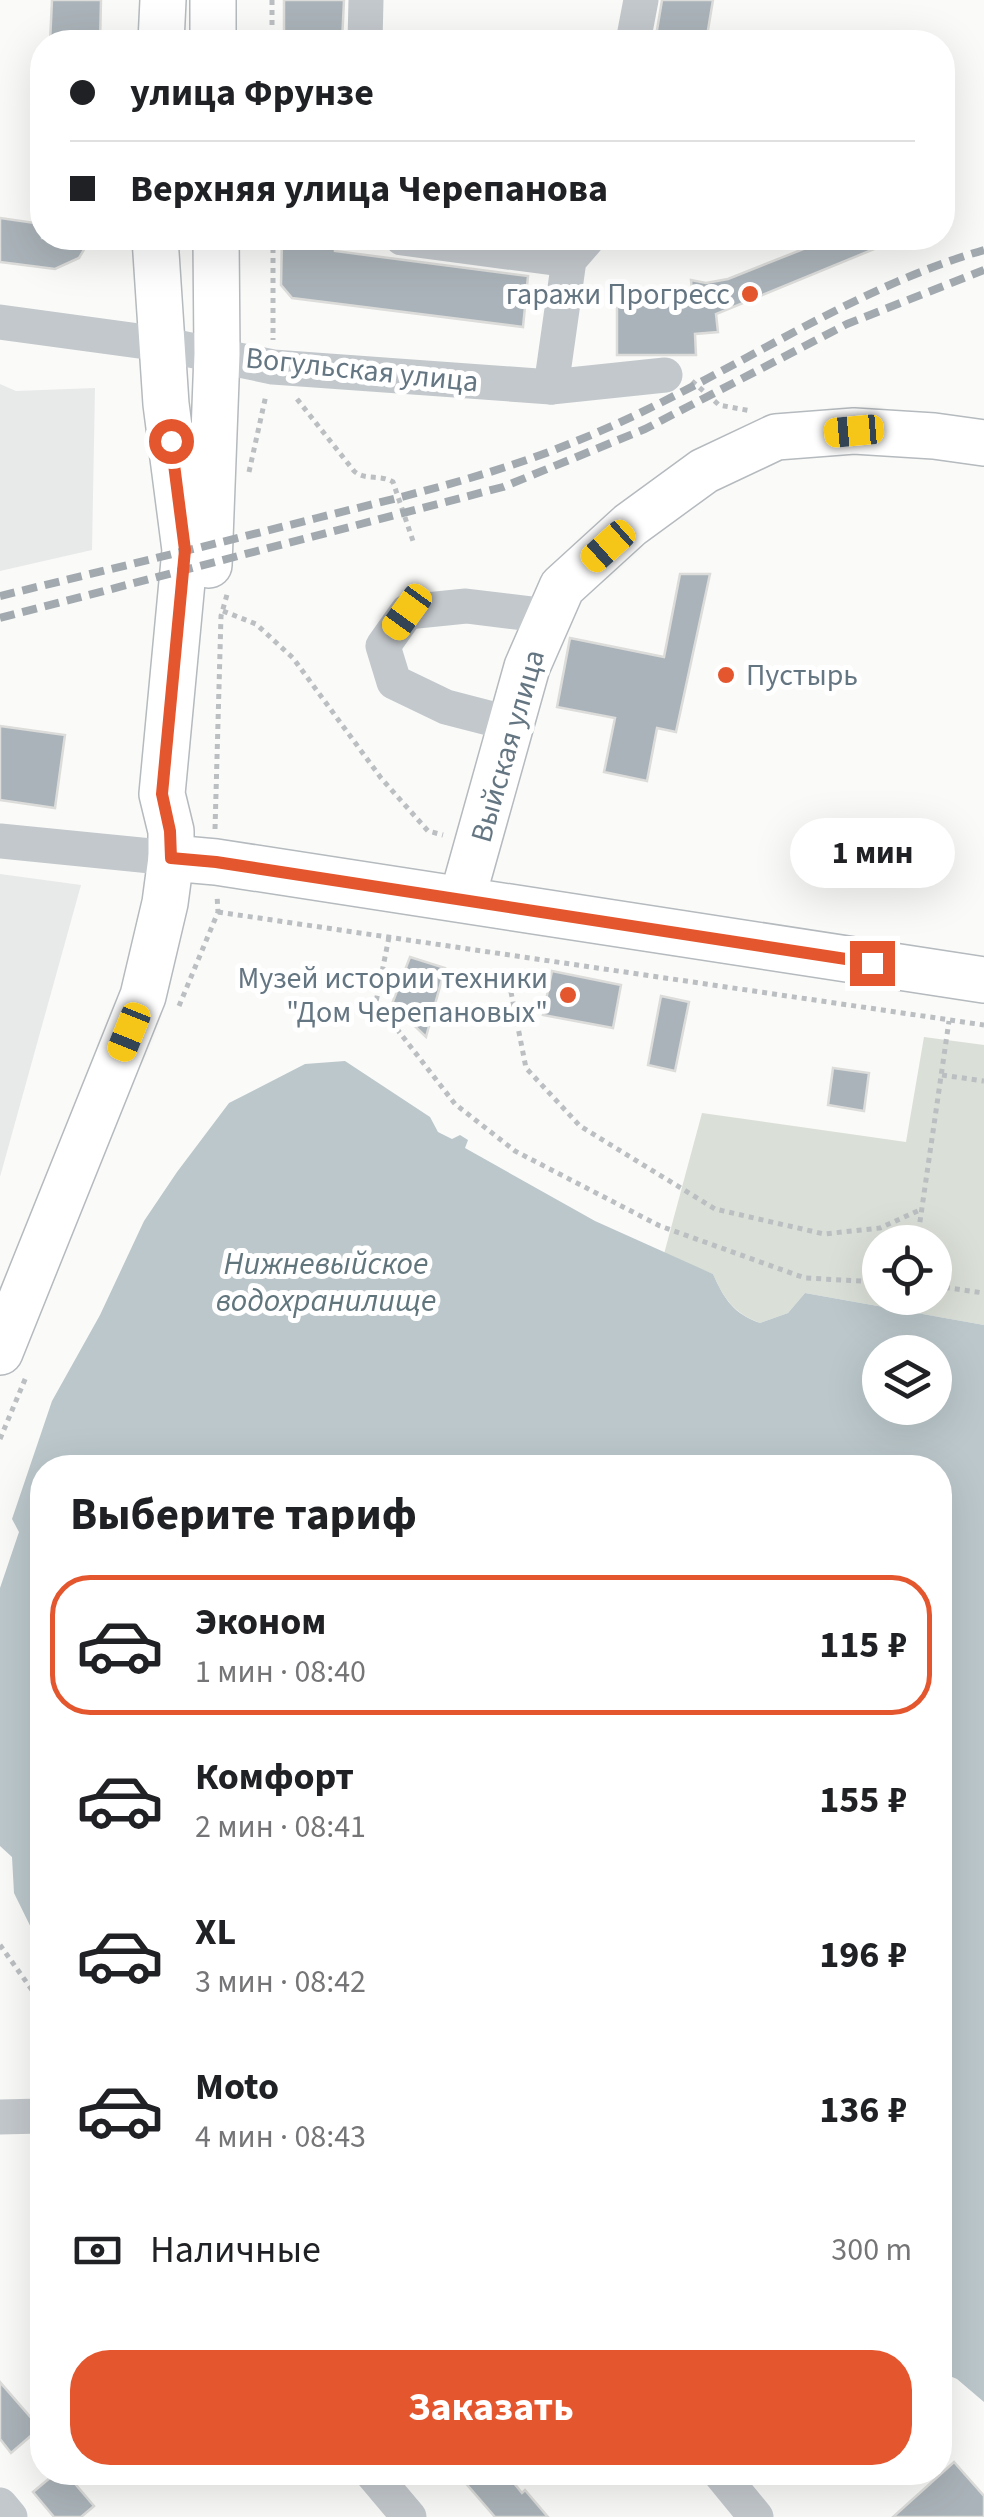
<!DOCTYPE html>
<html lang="ru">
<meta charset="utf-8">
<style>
:root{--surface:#fff;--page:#f6f6f6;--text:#202124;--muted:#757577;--line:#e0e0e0;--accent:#e4572e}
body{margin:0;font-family:"Source Sans 3",sans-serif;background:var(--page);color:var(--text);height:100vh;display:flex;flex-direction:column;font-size:38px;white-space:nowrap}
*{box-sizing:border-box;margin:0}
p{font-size:32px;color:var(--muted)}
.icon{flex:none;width:55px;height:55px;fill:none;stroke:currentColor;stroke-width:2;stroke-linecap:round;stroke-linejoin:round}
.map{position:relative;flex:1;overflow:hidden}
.drawer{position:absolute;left:30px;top:1455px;width:922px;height:1030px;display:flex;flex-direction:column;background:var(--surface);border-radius:40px;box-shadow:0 10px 40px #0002}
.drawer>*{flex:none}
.banner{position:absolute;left:30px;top:30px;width:925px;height:220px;border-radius:40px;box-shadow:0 10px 40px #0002;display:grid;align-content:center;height:220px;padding:0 40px;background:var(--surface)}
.tools{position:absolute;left:862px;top:1225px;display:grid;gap:20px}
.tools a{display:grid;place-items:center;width:90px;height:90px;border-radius:50%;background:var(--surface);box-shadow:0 10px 40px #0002;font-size:50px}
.end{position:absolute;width:45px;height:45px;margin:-22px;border:12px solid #e4572e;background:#fff;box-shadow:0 0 0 5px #fff}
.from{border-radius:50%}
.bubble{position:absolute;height:70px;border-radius:35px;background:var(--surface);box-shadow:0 10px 40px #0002;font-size:32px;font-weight:700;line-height:70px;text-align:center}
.car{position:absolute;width:30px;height:60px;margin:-30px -15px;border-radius:12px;box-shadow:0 0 8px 2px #0007;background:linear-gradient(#f5c518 24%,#345 0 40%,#f5c518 0 76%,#345 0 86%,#f5c518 0)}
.banner b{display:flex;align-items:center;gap:35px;height:95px;font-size:38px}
.banner b+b{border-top:2px solid var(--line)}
.banner i{width:25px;height:25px;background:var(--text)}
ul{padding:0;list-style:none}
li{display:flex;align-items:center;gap:30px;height:140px;margin:0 20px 15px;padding:0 20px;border:5px solid transparent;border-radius:40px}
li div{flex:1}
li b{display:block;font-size:38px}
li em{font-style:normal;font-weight:700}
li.current{border-color:var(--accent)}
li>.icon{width:90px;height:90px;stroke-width:1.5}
h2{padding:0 40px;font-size:45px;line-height:120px}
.pay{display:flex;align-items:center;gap:25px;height:110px;padding:0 40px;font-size:38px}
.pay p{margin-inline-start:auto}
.action{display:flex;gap:20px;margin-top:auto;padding:20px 40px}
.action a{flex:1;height:115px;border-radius:40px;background:var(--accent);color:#fff;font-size:40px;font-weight:700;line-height:115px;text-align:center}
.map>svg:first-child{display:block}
.built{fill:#e8e9e9}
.green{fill:#dadfd7;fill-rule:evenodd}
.water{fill:#bbc7cb;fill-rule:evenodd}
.building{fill:#aab3b9;stroke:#dcdcda;stroke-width:2.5}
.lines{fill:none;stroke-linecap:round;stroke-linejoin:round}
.major-casing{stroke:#b5babe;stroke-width:48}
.path{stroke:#bbbfc2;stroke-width:5;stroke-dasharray:5 5;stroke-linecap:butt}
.minor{stroke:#c3c8cc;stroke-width:35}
.major{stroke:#fff;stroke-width:45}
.rail{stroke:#a2aab0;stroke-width:8;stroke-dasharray:15 8;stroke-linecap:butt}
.route{stroke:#e4572e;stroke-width:12}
.poi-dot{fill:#e4572e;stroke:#fff;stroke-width:4}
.labels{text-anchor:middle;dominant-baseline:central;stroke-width:10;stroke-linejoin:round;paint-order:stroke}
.poi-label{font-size:30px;fill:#657683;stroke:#fff;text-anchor:end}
.street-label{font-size:30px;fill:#657683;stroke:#fff}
.water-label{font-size:32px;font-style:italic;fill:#60757c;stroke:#fff}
</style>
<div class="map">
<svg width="984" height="2517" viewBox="0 0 984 2517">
<rect width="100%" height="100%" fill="#fafaf8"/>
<g class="built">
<path d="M0 384 16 391 95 388 92 550 0 571Z"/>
<path d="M0 874 81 885 0 1177Z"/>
</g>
<path class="green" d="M924 1037 984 1045V1325L805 1293 788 1313 760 1323C734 1313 724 1299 713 1274L664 1254 702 1113 906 1142ZM880 1242H935V1298H880Z"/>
<path class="water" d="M345 1061 430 1117 438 1132 452 1139 460 1135 468 1140 465 1148 595 1221 713 1274C724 1299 734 1314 760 1323L788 1313 805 1293 984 1325V2402L957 2379 940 2372V1468H42V1950L14 1893 12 1857 0 1846V1588L19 1532 12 1519 52 1401 100 1315 144 1221 177 1172 229 1103 305 1064ZM880 1352H935V1408H880Z"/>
<g class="building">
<path d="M52 0H101L100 42H50Z"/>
<path d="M284 0H344L342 42H284Z"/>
<path d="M662 0H713L706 42H655Z"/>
<path d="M0 218 42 224V238H91L79 258 55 269 0 262Z"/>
<path d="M282 238H335V251L528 276 523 327 292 298 281 285Z"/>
<path d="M831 238H901L716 314 718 332 695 334 696 355H617V306L693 301 691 280 706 283 728 279Z"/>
<path d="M680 574H710L676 732 657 728 647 781 604 772 615 718 557 707 570 638 664 657Z"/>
<path d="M0 726 65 735 55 808 0 800Z"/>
<path d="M410 957 445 968 426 1037 392 1004Z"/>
<path d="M552 971 621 985 613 1028 543 1015Z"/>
<path d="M661 996 689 1002 675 1071 648 1065Z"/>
<path d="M833 1068 869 1073 864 1111 828 1105Z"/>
<path d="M0 2382 40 2428 11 2453 0 2439Z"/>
<path d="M954 2462 984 2496V2517H893Z"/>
<path d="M57 2472H65L94 2506 81 2517H54L33 2492Z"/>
<path d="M456 2472H505L522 2493 525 2490 548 2517H495Z"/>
</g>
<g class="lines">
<defs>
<g id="major">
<path d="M213 0V42"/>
<path d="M161 42 163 0"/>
<path d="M209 565 217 354 216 238"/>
<path d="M171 858 216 862 984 980"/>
<path d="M462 899 527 667 562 587 630 525 704 471 776 437 854 431 934 436 984 443"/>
<path d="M0 1352 143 996 165 903 171 858V831L162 794 185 550 166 404 155 238"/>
</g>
</defs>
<use href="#major" class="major-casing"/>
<g class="path">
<path d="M272 0V42"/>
<path d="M273 238V340"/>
<path d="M692 381 719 405 751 411"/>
<path d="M297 399 354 471C365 481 380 474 393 482L413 541"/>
<path d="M249 472 266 395"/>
<path d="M223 611 256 624 293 658 381 778 428 831 443 835"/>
<path d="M215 829 221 616 228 591"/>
<path d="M218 912 984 1025"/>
<path d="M389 937 376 1002 455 1104 515 1151 660 1226 805 1278 880 1282"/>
<path d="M509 982 526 1068 580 1126 715 1209 824 1234 880 1228 922 1209"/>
<path d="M179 1006 218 912 217 895"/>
<path d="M942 1075 984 1081"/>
<path d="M917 1242 949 1021"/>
<path d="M935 1286 984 1293"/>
<path d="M0 1439 26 1377"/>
<path d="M0 1945 42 2004"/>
</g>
<g class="minor">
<path d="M365 42 366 0"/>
<path d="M633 42 641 0"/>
<path d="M402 238 569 260"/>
<path d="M0 322 161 344 273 367 551 387 665 375"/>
<path d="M551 387 569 260 588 238"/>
<path d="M512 724 446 707 394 682 383 646 407 612 466 606 549 616"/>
<path d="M0 841 171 858"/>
<path d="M0 2117 42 2116"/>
<path d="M371 2472 409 2517"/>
<path d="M719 2472 756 2517"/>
<path d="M0 2505 10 2517"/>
</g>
<use href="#major" class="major"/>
<g class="rail">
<path d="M0 596C106 570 212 545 317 518 406 496 495 475 579 440 718 384 840 292 984 250"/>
<path d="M0 618 503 487 645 429 847 324 984 270"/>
</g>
</g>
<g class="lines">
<path class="route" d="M171 441 185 550 162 794 170 831 171 858 216 862 872 963"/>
</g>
<g class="poi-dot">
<circle cx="750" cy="294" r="10"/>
<circle cx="726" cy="675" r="10"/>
<circle cx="568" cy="995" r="10"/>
</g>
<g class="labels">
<g class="poi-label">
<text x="730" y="294">гаражи Прогресс</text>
<text x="746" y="675" text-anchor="start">Пустырь</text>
<text x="548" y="978">Музей истории техники<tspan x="548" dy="34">"Дом Черепановых"</tspan></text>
</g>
<g class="street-label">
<text transform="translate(362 370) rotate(6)">Вогульская улица</text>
<text transform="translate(508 746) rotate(-74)">Выйская улица</text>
</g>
<g class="water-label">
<text x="326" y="1264">Нижневыйское<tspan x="326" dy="37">водохранилище</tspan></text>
</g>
</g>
</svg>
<div class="tools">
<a><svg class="icon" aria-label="locate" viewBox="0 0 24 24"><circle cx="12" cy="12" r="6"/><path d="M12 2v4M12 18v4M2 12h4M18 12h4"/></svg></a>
<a><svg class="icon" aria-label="layers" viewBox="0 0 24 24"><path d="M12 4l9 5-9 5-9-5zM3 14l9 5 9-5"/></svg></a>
</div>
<i class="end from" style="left:171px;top:441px"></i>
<i class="end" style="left:872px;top:963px"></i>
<div class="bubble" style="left:790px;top:818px;width:165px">1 мин</div>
<i class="car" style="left:854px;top:431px;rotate:265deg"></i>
<i class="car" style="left:608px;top:546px;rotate:228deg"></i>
<i class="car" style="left:407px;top:612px;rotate:216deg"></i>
<i class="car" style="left:129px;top:1032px;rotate:202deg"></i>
<div class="banner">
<b><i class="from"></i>улица Фрунзе</b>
<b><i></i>Верхняя улица Черепанова</b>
</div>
<section class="drawer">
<h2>Выберите тариф</h2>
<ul>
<li class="current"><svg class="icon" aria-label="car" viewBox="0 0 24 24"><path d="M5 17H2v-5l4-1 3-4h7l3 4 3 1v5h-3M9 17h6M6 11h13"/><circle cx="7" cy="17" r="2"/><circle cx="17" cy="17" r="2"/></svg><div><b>Эконом</b><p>1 мин · 08:40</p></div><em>115 ₽</em></li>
<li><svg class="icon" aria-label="car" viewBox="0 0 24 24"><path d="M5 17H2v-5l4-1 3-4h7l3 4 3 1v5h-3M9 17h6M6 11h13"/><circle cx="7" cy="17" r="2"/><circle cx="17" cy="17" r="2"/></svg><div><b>Комфорт</b><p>2 мин · 08:41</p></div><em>155 ₽</em></li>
<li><svg class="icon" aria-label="car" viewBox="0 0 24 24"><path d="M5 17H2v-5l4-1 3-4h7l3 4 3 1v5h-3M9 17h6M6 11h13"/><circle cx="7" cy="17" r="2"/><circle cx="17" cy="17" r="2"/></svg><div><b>XL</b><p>3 мин · 08:42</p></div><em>196 ₽</em></li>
<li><svg class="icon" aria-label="car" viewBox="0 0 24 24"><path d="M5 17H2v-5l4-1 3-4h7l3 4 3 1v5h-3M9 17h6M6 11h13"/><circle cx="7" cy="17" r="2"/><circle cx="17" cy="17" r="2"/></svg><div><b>Moto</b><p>4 мин · 08:43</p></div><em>136 ₽</em></li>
</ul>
<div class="pay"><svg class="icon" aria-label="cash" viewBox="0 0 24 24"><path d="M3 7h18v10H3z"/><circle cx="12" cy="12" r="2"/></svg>Наличные<p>300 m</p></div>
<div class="action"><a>Заказать</a></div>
</section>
</div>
